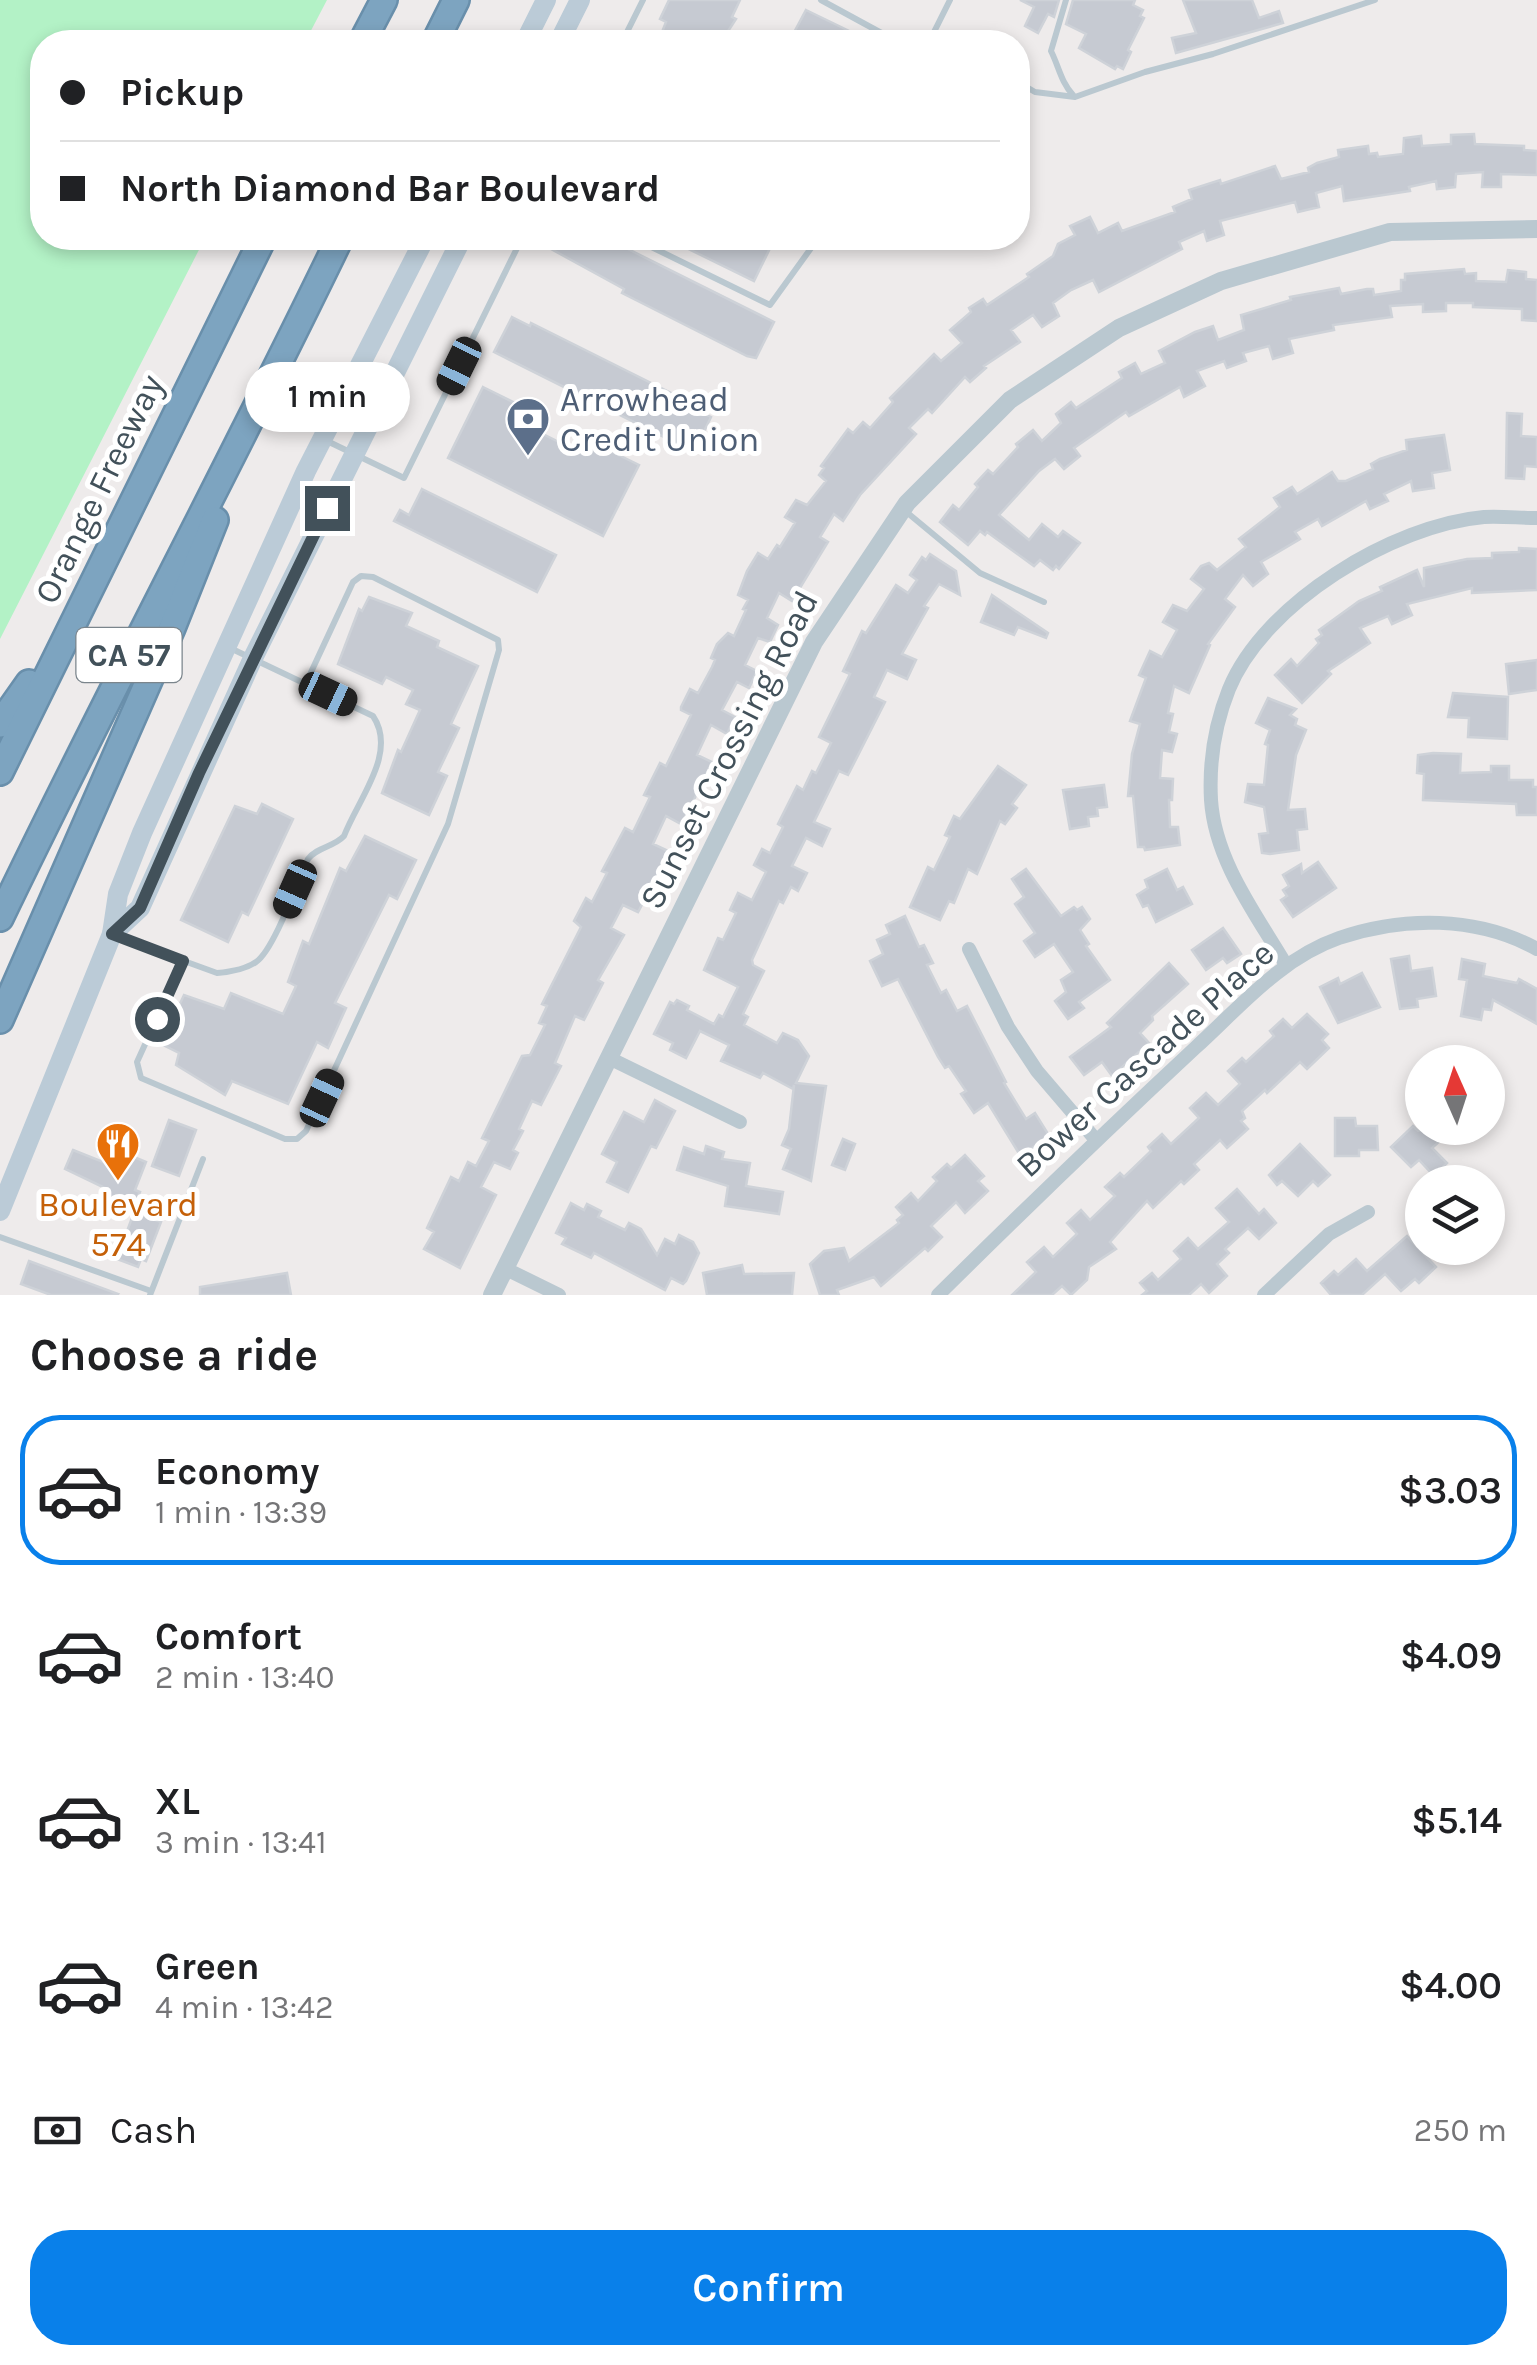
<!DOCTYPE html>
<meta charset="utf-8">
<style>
:root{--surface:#fff;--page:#f2f2f2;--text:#202124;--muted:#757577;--line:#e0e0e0;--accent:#0980ea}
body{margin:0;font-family:Karla,sans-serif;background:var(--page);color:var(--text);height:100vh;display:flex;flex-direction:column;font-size:38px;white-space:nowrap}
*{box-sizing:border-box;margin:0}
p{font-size:32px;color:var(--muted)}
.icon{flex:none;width:55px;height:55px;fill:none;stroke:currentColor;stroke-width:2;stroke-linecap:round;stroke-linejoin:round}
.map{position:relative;height:1295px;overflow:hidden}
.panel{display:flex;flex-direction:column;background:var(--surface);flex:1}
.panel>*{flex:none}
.guide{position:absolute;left:30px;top:30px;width:1000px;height:220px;border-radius:40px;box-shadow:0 5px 15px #0003;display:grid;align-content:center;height:220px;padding:0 30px;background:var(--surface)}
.needle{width:65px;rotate:357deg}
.buttons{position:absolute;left:1405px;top:1045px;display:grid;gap:20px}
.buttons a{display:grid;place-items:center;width:100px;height:100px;border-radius:50%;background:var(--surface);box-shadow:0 5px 15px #0003;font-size:50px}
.end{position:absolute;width:45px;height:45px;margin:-22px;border:12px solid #42515a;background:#fff;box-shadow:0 0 0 5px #fff}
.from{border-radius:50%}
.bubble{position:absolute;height:70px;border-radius:35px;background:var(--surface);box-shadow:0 5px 15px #0003;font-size:32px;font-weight:600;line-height:70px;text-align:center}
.car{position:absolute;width:30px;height:60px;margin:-30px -15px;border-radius:12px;box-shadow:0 0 8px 2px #0007;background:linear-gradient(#222 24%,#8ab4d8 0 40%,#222 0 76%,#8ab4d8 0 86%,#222 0)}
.guide b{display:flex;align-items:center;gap:35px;height:95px;font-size:38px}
.guide b+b{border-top:2px solid var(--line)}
.guide i{width:25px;height:25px;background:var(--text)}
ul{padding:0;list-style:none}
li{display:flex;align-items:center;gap:30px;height:150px;margin:0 20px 15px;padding:0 10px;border:5px solid transparent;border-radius:40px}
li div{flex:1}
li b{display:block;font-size:38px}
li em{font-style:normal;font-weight:600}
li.active{border-color:var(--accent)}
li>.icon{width:90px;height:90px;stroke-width:1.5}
h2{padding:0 30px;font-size:45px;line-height:120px}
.pay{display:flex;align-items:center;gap:25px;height:110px;padding:0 30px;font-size:38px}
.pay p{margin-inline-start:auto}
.primary-button{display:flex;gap:20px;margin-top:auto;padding:20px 30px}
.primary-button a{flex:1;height:115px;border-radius:40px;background:var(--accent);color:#fff;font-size:40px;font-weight:600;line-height:115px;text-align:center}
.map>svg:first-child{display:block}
.green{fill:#b3f2c6}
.building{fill:#c6cad2;stroke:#ced2d8;stroke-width:2.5}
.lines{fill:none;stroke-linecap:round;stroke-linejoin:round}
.motorway-casing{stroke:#698fab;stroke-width:30}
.service{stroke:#bac8d0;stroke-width:6}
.minor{stroke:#bac8d0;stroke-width:14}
.tertiary{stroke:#bac8d0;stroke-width:18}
.secondary{stroke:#bbcbd7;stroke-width:20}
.motorway{stroke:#7da4c0;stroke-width:25}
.route{stroke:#42515a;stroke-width:12}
.labels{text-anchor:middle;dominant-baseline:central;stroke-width:10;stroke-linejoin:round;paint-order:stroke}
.shield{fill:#fff;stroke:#7b858c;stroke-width:2.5}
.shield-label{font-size:32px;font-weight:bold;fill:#42515a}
.service-label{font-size:35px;fill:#4e5e75;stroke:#fff;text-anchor:start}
.street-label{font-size:35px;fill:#42515a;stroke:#fff}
.food-label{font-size:35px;fill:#c56008;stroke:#fff}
</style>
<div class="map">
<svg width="1537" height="1295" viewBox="0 0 1537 1295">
<rect width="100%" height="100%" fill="#eeebeb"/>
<path class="green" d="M0 0H327L305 42H42V238H205L0 639Z"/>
<g class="building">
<path d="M669 0H740L732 17 736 19 721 42H673L675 38 662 32 666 22 660 19Z"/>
<path d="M1020 0H1059L1054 17 1048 14 1038 33 1025 26 1034 7Z"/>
<path d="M1073 0H1135L1133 5 1143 10 1140 16 1144 18 1128 50 1131 52 1123 69 1117 66 1115 69 1079 48 1086 34 1066 24Z"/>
<path d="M1183 0H1252L1259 18 1279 11 1283 23 1176 53 1172 38 1196 33Z"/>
<path d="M806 10 872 42H789Z"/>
<path d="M1474 134 1475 144 1524 146V150L1537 151V175L1501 174V187H1482L1483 172 1456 174 1455 187 1437 189 1436 181 1409 187 1410 191 1344 201 1342 186 1316 193 1319 207 1298 212 1295 202 1220 221 1224 235 1207 241 1204 231 1179 242 1182 249 1099 292 1093 280 1071 290 1053 303 1059 316 1042 327 1033 315 1011 330 1020 342 984 366 986 368 970 382 965 377 932 413 928 409 909 428 916 434 860 495 843 521 834 514 820 537 828 542 792 601 779 593 767 618 778 625 770 642 758 638 745 665 757 671 749 688 737 682 722 710 735 717 727 734 711 725 697 755 712 762 691 806 681 824 666 816 653 844 668 851 658 875 638 912 623 905 611 928 624 935 598 980 603 983 584 1020 575 1016 555 1063 561 1066 541 1105 532 1101 519 1129 523 1131 513 1150 518 1153 510 1169 494 1162 481 1187 496 1195 460 1268 424 1249 434 1232 427 1228 451 1177 459 1181 468 1162 476 1166 489 1141 482 1138 522 1056 530 1055 545 1025 539 1023 547 1006 542 1004 581 927 574 921 586 898 592 902 607 873 602 871 625 828 633 832 650 797 644 795 660 763 666 766 691 715 681 710V707L690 689 698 693 712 667 715 660 711 658 717 644 728 633 734 636 746 610 743 609 748 600 738 595 747 571 758 553 768 559 777 545 780 547 795 523 785 517 796 500 807 505 826 481 819 475 824 468 821 466 848 429 853 433 863 422 870 428 893 402 890 398 934 354 941 361 962 343 950 330 971 312 969 308 983 299 987 305 1029 277 1027 274 1053 256 1058 244 1075 235 1070 226 1090 217 1098 233 1118 223 1122 231 1175 212 1173 207 1192 199 1189 190 1220 180 1221 184 1275 166 1281 179 1309 172 1308 168 1317 163 1339 157 1338 150 1368 146 1369 154 1377 153 1378 157 1403 154 1404 138 1421 136 1422 146 1451 144V135Z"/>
<path d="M531 238H606L774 322 756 358 747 356 622 293 624 289Z"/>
<path d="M666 238H775L754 281Z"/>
<path d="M1464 269 1465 274 1476 273V281L1506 282 1508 270 1526 272V279L1537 280V321L1522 320V309L1473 307V303H1446V311L1423 312V304L1390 306 1392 317 1333 325 1334 330 1289 339 1293 353 1273 359 1269 346 1243 353 1246 361 1227 368 1224 361 1197 371 1205 386 1184 397 1180 387 1129 416 1126 412 1074 448 1080 456 1064 469 1055 459 1039 471 999 515 1029 540 1042 524 1058 537 1063 531 1080 543 1059 569 1056 566 1053 570 1040 560 1034 566 987 532 985 535 980 531 968 545 940 522 953 505 959 510 978 487 975 484 988 470 993 474 1018 447 1016 444 1033 430 1042 441 1061 423 1056 414 1071 402 1076 408 1122 378 1119 372 1135 363 1141 374 1165 363 1159 351 1195 332 1213 326 1218 340 1244 330 1241 315 1291 300 1290 297 1339 288 1341 294 1367 289H1373L1374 295 1401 291V280H1405V274Z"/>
<path d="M512 317 530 326 531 323 703 409 701 412 711 417 694 452 494 352Z"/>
<path d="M483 387 543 417 537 431 585 455 592 442 639 465 603 536 448 458Z"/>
<path d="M1507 413 1522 414 1521 436 1537 437V467L1525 466 1524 479 1506 478Z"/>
<path d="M1444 435 1450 470 1432 473 1434 488 1413 491 1411 481 1384 494 1388 501 1370 509 1366 501 1322 526 1318 519 1295 532 1300 539 1261 562 1268 574 1253 586 1243 575 1225 599 1235 607 1208 644 1210 645 1189 693 1174 686 1168 713 1173 714 1169 732 1177 734 1172 752 1162 750 1160 778 1173 779 1172 800H1169L1170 827H1178L1180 845 1145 850 1144 847H1138L1133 796H1128L1132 754 1140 724 1130 721 1146 678 1139 675 1150 651 1162 657 1177 630 1163 622 1173 605 1187 611 1204 589 1191 579 1201 566 1209 563 1217 570 1246 547 1239 539 1280 507 1274 498 1292 487 1297 494 1332 472 1338 481H1346L1373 469 1371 464 1380 459 1407 450 1406 440Z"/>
<path d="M422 489 556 555 537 592 394 521 400 510 409 515Z"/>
<path d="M1519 548 1537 549V590L1472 593V588L1407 604 1412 615 1392 624 1388 616 1360 628 1370 643 1328 671 1331 674 1302 703 1275 675 1291 659 1297 666 1319 643 1316 639 1322 635 1319 630 1359 601 1382 591 1380 587 1417 570 1424 587V568L1467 559 1492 558V553L1519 552Z"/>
<path d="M930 554 956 571 960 595 939 584 924 606 928 608 902 654 916 660 907 679 887 670 874 697 885 702 848 775 839 771 814 822 830 829 822 846 806 838 792 866 807 873 798 891 791 887 783 903 779 901 752 960 753 965 764 971 743 1014 748 1017 744 1025 777 1043 783 1033 798 1040 809 1056 796 1083 826 1086 811 1181 783 1169 791 1149 782 1145 789 1129 794 1085 793 1089 763 1073 760 1078 721 1061 729 1045 700 1031 686 1058 670 1050 673 1043 654 1034 670 1002 674 1004 677 1000 689 1006 687 1010 714 1024 719 1015 723 1017 738 987 704 970 718 938 723 940 736 913 730 910 738 893 752 900 766 872 754 865 762 849 770 853 783 827 778 824 797 786 803 790 812 771 816 773 831 743 819 737 850 674 843 671 862 631 866 633 896 585 908 593 917 580 910 575 922 557 926 560Z"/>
<path d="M992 595 1048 633 1046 638 1018 627 1014 635 981 622Z"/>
<path d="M369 597 412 613 406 626 439 641 437 647 478 666 451 724 459 728 438 772 447 776 429 815 382 793 398 750 401 752 420 710 406 704 413 690 386 677 382 684 338 664 359 609 362 611Z"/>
<path d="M1537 660V690L1509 694 1506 664Z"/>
<path d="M1453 693 1508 697 1507 739 1468 737 1469 718 1448 717Z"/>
<path d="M1268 698 1296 709 1290 715 1297 719 1295 725 1306 730 1296 755 1288 810 1305 809 1307 829 1297 830 1299 850 1270 854 1262 853 1259 834 1268 833 1264 807 1245 802 1248 784 1264 785 1268 745 1265 744 1270 730 1256 723Z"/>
<path d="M1433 753 1461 754 1460 773 1491 772V766H1509V780H1533V787H1537V815H1517L1516 804 1423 800 1424 774 1417 773 1418 755Z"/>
<path d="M998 766 1026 785 1012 804 1017 808 1005 824 1000 821 977 874 968 869 954 903 949 901 940 920 910 907 928 867 934 870 950 837 945 835 954 816 960 819Z"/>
<path d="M1104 785 1107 807 1097 808 1098 816 1088 817 1089 826 1070 829 1063 790Z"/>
<path d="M262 804 293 819 248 915 242 912 228 942 181 920 235 806 257 814Z"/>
<path d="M365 836 416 860 397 899 389 895 335 1003 346 1008 328 1048 317 1042 288 1104 232 1081 225 1095 176 1065 179 1053 161 1044 184 995 224 1009 231 993 283 1014 296 986 288 982 303 941 309 944 340 868 346 871Z"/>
<path d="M1318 862 1336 888 1293 917 1281 900 1287 896 1283 890 1289 886 1283 875 1301 864 1302 873Z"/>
<path d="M1026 869 1061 916 1074 907 1077 910 1082 907 1090 919 1080 930 1089 944 1086 946 1110 980 1079 1002 1084 1008 1068 1019 1055 1001 1066 992 1061 980 1073 972 1054 944 1035 957 1024 941 1035 933 1015 904 1024 897 1012 879Z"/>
<path d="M1167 869 1177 890 1183 887 1192 904 1156 922 1148 905 1143 907 1137 895 1148 888 1145 880Z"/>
<path d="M905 916 919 947 924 945 933 963 927 965 941 993 946 990 957 1011 967 1006 1006 1082 1004 1083 1026 1119 1035 1113 1050 1137 1020 1155 988 1103 974 1113 961 1094 966 1091 949 1066 945 1068 938 1057 898 979 882 986 870 961 883 954 877 940 890 934 886 925Z"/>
<path d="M1223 928 1241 954 1227 963 1223 958 1206 970 1192 950Z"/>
<path d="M1409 956 1411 971 1432 968 1436 996 1417 999 1418 1007 1400 1009 1391 959Z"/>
<path d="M1462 959 1485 964 1483 976 1517 983 1519 979 1537 989V1024L1493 1000 1491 1010 1483 1009 1481 1020 1461 1016 1467 980 1459 979Z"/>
<path d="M1169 963 1188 984 1152 1016 1153 1020 1140 1033 1149 1043 1112 1076 1102 1062 1084 1075 1070 1057 1111 1027 1107 1023Z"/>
<path d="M1362 973 1380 1007 1338 1023 1320 987 1338 978 1340 984Z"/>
<path d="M1307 1014 1328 1034 1322 1040 1329 1048 1307 1069 1300 1062 1267 1093 1265 1090 1242 1111 1245 1118 1241 1121 1248 1129 1227 1148 1220 1140 1194 1164 1199 1170 1184 1184 1181 1181 1153 1208 1147 1201 1110 1242 1116 1249 1089 1267 1087 1280 1071 1295 1062 1286 1052 1295H1012L1036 1272 1027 1262 1044 1247 1053 1257 1077 1234 1067 1223 1081 1210 1090 1220 1115 1196 1105 1187 1120 1173 1124 1177 1151 1151 1148 1147 1162 1134 1171 1144 1199 1118 1190 1108 1206 1093 1218 1105 1240 1084 1228 1071 1242 1058 1246 1062 1274 1036 1270 1031 1283 1019 1292 1028Z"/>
<path d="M655 1100 675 1111 656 1148 651 1146 628 1192 607 1182 617 1162 602 1154 624 1112 644 1122Z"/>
<path d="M1335 1118H1355L1356 1126H1377L1378 1150H1359V1156H1335Z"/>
<path d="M169 1120 196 1130 179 1176 152 1166Z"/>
<path d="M1413 1126 1418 1131 1433 1128 1443 1138 1432 1148 1447 1163 1434 1176 1419 1160 1411 1167 1391 1147Z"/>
<path d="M843 1139 855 1144 845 1170 832 1165Z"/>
<path d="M1300 1144 1330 1175 1318 1186 1313 1181 1298 1196 1282 1181 1277 1185 1269 1175Z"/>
<path d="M706 1146 724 1152 722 1159 750 1163 746 1186 783 1192 779 1214 725 1206 728 1186 677 1170 684 1147 704 1154Z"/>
<path d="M73 1150 113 1166 120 1151 146 1162 135 1190 140 1192 132 1211 101 1198 105 1188 65 1169Z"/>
<path d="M965 1155 984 1176 978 1181 988 1191 965 1213 956 1202 931 1226 942 1237 928 1251 925 1248 881 1286 874 1277 837 1290 839 1295H820L810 1264 824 1251 844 1248 849 1261 899 1223 897 1220 903 1215 896 1207 911 1193 918 1201 937 1181 933 1177 947 1164 951 1168Z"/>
<path d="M1237 1189 1259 1214 1264 1209 1276 1223 1259 1239 1248 1228 1225 1249 1229 1253 1217 1264 1227 1276 1209 1293 1201 1284 1189 1295H1142L1147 1291 1140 1283 1152 1273 1158 1280 1181 1259 1174 1251 1188 1238 1198 1249 1229 1222 1216 1208Z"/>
<path d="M571 1203 584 1210 587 1204 601 1211 598 1217 625 1230 629 1223 641 1229 657 1255 665 1239 675 1244 679 1235 693 1242 699 1253 686 1281 683 1284 671 1278 665 1290 594 1253 591 1258 562 1244 566 1238 556 1233Z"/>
<path d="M134 1212 161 1222 146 1261 141 1259 138 1267 117 1259Z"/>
<path d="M1407 1236 1436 1267 1419 1283 1415 1279 1401 1291 1385 1274 1362 1295H1331L1321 1283 1334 1271 1338 1275 1356 1259 1367 1271Z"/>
<path d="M29 1261 118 1294 117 1295H51L21 1284Z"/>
<path d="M742 1265 744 1274 794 1273 792 1295H707L703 1273Z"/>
<path d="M287 1273 291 1295H200V1287Z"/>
</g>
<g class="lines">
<defs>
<g id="motorway">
<path d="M362 42 384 0"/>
<path d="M435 42 456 0"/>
<path d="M0 724 29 683"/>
<path d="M0 772 263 238"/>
<path d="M0 918C110 689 230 466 340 238"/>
<path d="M0 1020 172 628 215 520"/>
</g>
</defs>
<use href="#motorway" class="motorway-casing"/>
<g class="service">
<path d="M821 0 898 42"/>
<path d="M1066 0 1051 51C1059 67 1061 82 1073 95"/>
<path d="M622 42 643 0"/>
<path d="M929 42 950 0"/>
<path d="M1018 82 1035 92 1075 97 1145 72 1213 54 1375 0"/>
<path d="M633 238 770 305 814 244 824 238"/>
<path d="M327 441 404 478 522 238"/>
<path d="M904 510 980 573 1044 602"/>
<path d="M118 937 217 973C230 972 246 969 256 962 274 950 298 881 308 859 317 847 334 847 344 836 358 799 398 753 373 716L228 647"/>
<path d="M183 961 137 1062 141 1078 285 1139H297L306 1131 448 824 499 650 498 640 373 577 361 576 353 582 306 683"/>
<path d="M0 1237 151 1291"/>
<path d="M150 1295 203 1159"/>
</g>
<g class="minor">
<path d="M969 949 1008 1027 1037 1071 1096 1140"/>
<path d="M1286 965C1256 914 1215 861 1211 800 1209 763 1215 724 1229 689 1264 603 1393 525 1484 517 1501 516 1520 518 1537 518"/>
<path d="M609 1058 740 1122"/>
<path d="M506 1269 559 1295"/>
<path d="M938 1295C1023 1211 1108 1129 1195 1048 1239 1008 1281 958 1339 938 1403 916 1477 916 1537 949"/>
<path d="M1264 1295 1329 1234 1368 1212"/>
</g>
<path class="tertiary" d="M492 1295 814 642 907 503 1010 400 1119 328 1221 281 1390 232 1537 229"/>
<g class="secondary">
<path d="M525 42 546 0"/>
<path d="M559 42 580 0"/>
<path d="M112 934 140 908 253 658 462 238"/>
<path d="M0 1211 112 934 118 894 142 833 306 471 425 238"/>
</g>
<use href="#motorway" class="motorway"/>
</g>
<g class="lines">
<path class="route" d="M157 1019 183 961 112 934 140 908 199 773 327 508"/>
</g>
<defs>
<symbol id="bank-pin" viewBox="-11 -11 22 30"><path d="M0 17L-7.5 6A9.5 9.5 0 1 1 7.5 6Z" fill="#5c6f8a" stroke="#fff"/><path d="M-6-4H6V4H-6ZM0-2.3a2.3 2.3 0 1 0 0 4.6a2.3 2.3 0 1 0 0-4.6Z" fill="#fff"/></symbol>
<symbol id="restaurant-pin" viewBox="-11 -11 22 30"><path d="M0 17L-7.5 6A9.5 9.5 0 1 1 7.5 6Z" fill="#e8710a" stroke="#fff"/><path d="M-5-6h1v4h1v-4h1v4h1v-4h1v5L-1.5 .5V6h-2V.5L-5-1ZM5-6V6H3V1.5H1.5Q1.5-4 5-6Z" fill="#fff"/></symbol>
</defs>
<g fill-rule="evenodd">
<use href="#bank-pin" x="503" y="394" width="50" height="68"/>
<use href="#restaurant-pin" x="93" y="1119" width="50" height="68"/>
</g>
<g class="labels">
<rect class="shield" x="76.5" y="628" width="105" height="54" rx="8"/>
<g class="shield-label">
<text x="129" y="655">CA 57</text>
</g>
<g class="service-label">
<text x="560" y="399">Arrowhead<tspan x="560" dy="40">Credit Union</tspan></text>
</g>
<g class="street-label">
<text transform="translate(99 489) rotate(-64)">Orange Freeway</text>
<text transform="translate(729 750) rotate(-63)">Sunset Crossing Road</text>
<text transform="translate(1145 1059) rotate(-42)">Bower Cascade Place</text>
</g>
<g class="food-label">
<text x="118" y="1204">Boulevard<tspan x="118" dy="40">574</tspan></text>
</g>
</g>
</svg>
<div class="buttons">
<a><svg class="needle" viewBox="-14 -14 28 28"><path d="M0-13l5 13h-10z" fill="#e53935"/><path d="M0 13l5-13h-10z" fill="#757577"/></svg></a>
<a><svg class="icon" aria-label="layers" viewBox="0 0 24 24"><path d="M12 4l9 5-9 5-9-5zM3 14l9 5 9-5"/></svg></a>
</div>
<i class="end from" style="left:157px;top:1019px"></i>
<i class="end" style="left:327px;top:508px"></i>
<div class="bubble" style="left:245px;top:362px;width:165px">1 min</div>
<i class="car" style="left:459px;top:366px;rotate:206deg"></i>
<i class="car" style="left:328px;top:694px;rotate:115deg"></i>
<i class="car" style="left:295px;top:889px;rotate:204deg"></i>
<i class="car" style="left:322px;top:1098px;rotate:25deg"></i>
<div class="guide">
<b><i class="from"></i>Pickup</b>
<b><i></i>North Diamond Bar Boulevard</b>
</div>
</div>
<section class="panel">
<h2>Choose a ride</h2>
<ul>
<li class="active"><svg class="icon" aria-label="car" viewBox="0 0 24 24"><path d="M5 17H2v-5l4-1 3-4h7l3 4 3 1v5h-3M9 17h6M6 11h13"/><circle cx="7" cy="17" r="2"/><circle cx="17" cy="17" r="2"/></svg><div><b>Economy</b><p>1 min · 13:39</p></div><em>$3.03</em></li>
<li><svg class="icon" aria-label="car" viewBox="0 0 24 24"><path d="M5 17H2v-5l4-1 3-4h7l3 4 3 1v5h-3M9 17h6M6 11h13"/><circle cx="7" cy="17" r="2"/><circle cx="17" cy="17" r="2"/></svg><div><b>Comfort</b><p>2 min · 13:40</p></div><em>$4.09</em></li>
<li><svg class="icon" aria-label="car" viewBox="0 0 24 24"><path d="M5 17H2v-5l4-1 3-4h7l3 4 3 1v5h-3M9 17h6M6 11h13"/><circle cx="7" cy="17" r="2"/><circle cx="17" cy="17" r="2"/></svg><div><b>XL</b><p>3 min · 13:41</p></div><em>$5.14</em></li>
<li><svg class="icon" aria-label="car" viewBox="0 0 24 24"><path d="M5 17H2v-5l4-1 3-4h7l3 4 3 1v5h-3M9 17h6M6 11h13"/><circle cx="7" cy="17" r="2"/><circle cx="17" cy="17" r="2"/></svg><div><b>Green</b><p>4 min · 13:42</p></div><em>$4.00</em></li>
</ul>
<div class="pay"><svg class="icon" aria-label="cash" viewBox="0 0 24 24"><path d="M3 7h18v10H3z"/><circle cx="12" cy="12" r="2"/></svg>Cash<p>250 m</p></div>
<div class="primary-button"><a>Confirm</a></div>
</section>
